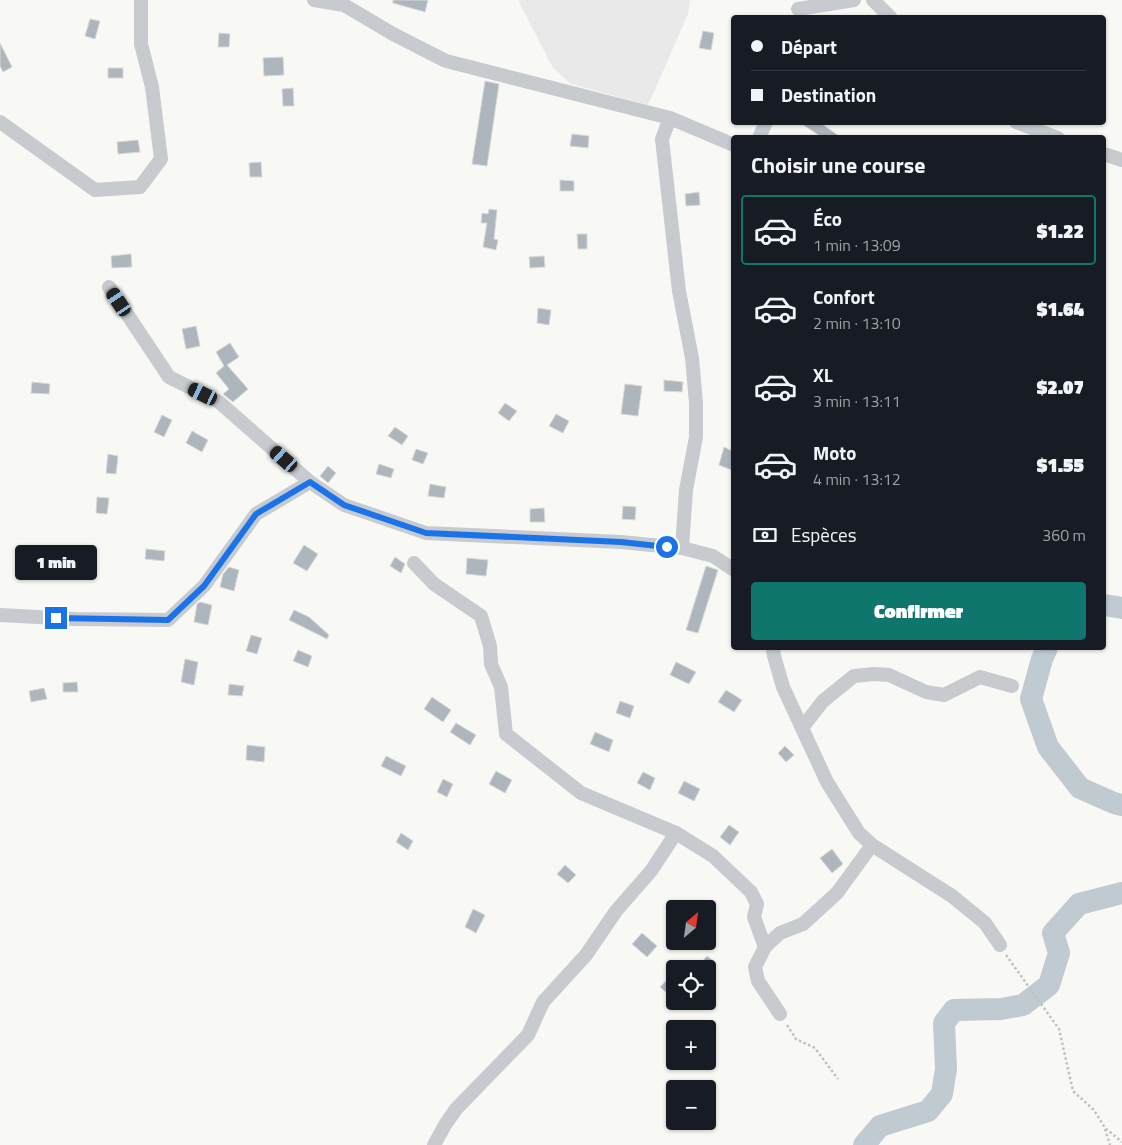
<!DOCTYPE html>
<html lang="fr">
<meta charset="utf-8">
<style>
:root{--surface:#171b24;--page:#242831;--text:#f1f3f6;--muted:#9ea1a6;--line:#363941;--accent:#0f766e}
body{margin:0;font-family:"Titillium Web",sans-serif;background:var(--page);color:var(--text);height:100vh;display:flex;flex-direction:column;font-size:19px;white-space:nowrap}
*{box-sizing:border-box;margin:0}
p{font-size:16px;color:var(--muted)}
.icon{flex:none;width:28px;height:28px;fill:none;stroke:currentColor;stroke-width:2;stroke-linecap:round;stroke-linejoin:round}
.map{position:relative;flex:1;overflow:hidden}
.panel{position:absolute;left:731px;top:135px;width:375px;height:515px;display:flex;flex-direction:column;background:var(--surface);border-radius:5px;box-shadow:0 1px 4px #0004}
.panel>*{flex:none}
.banner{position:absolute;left:731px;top:15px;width:375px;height:110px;border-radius:5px;box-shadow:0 1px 4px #0004;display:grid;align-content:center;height:110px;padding:0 20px;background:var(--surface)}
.needle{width:32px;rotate:29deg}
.fabs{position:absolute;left:666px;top:900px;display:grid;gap:10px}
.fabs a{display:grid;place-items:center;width:50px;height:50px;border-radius:5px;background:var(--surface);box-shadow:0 1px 4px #0004;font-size:25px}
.end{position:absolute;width:22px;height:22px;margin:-11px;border:6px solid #1a73e8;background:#fff;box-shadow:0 0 0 2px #fff}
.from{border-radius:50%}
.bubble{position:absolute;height:35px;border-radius:5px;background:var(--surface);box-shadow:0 1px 4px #0004;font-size:16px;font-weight:800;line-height:35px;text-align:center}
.car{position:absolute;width:15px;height:30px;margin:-15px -8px;border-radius:6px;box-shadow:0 0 4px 1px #0007;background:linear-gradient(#222 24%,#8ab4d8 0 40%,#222 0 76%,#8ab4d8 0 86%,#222 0)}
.banner b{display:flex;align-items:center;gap:18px;height:48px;font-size:19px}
.banner b+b{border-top:1px solid var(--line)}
.banner i{width:12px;height:12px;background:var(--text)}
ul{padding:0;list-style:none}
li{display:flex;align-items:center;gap:15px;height:70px;margin:0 10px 8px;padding:0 10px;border:2px solid transparent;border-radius:5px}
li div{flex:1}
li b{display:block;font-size:19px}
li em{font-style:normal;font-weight:800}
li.current{border-color:var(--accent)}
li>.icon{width:45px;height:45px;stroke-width:1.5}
h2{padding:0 20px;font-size:22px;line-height:60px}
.pay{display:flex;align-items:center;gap:12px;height:55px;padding:0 20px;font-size:19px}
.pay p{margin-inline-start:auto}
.action{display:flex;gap:10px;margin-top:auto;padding:10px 20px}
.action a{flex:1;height:58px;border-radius:5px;background:var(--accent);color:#fff;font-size:20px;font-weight:800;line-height:58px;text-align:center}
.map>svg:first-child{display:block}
.built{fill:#e8e9e8}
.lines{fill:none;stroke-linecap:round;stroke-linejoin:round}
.river{stroke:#c0cbd1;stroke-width:22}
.building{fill:#acb6bc;stroke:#d9d9d7}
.path{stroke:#bec1c3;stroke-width:2.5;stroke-dasharray:2.5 2.5;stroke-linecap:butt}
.street{stroke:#c7cbcf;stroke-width:14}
.route{stroke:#1a73e8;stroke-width:6}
</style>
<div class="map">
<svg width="1122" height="1145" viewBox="0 0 1122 1145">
<rect width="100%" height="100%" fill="#f8f8f4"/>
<path class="built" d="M518 0H690L688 14 648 105 571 84 553 68Z"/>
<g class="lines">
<g class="river">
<path d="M1104 605 1122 608"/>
<path d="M1047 648 1042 659 1031 699 1048 747 1080 788 1114 803 1122 805"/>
<path d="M864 1145 880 1126 928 1111 942 1094 946 1069 944 1023 954 1010 1001 1009 1023 1005 1049 985 1059 953 1053 933 1079 904 1122 893"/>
</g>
</g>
<g class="building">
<path d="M393 0H428L425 12 393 3Z"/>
<path d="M90 19 100 21 95 39 85 36Z"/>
<path d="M703 31 714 33 711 50 699 48Z"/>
<path d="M219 33 230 34 229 47H218Z"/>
<path d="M0 43 12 67 3 72 0 66Z"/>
<path d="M283 57 284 75 264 76 263 58Z"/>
<rect x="108" y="68" width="15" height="10"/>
<path d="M485 81 499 84 487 166 472 164Z"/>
<path d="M293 88 294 106H283L282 89Z"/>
<path d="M799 122H819L842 138H823Z"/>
<path d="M572 134 589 136 588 148 570 146Z"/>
<path d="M138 140 140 152 118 154 117 142Z"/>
<path d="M261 162 262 177H250L249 163Z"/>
<path d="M560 180 574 181V191H560Z"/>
<path d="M699 192 700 205 686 206 685 194Z"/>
<path d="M489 209 497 210 494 239 498 240 496 250 483 247 487 223H481L482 213 488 214Z"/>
<path d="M577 234H587V249H578Z"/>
<path d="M131 254 132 267 112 268 111 256Z"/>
<path d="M544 256 545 267 530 268 529 257Z"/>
<path d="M538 308 551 310 549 325 537 323Z"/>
<path d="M196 326 200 346 186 349 182 329Z"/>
<path d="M230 343 239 357 227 365 248 389 233 402 223 394 229 389 216 373 224 366 216 352Z"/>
<path d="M664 380 683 382 682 392 664 391Z"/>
<path d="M32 382 50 384 49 394 31 393Z"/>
<path d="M625 384 642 386 638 416 621 414Z"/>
<path d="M505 403 517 411 509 421 498 413Z"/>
<path d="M556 414 569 421 563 433 549 426Z"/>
<path d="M162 415 172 420 164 437 154 432Z"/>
<path d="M395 427 408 436 402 445 388 436Z"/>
<path d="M192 431 208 440 202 452 186 443Z"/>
<path d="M724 447 734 452V471L719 465Z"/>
<path d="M416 449 428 453 423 464 412 460Z"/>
<path d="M108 454 118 456 116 474 106 473Z"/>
<path d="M379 464 394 469 391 478 376 474Z"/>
<path d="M328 466 336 473 328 483 320 476Z"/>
<path d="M430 484 446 487 444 498 428 496Z"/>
<path d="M97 497 109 498 107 514 96 513Z"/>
<path d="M623 506 636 507 635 520 622 519Z"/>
<path d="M544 508 545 522H530V509Z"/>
<path d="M304 545 318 554 307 571 293 563Z"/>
<path d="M146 549 165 551 164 561 145 559Z"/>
<path d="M395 557 405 564 401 573 390 566Z"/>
<path d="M467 558 488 560 486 576 466 574Z"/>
<path d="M706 566 718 570 698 633 686 630Z"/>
<path d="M229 567 239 570 234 591 220 587 223 574Z"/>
<path d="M200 602 212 605 208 625 194 622 197 604Z"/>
<path d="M294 610 309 617 329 635 327 639 289 620Z"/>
<path d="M251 635 262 638 257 654 246 651Z"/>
<path d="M298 650 312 656 308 667 293 661Z"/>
<path d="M185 659 198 662 194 685 181 682Z"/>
<path d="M676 662 696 672 689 684 670 675Z"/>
<path d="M77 682 78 692H63V683Z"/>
<path d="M229 684 244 686 242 696 228 695Z"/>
<path d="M44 688 47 699 31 702 29 691Z"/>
<path d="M726 690 742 700 734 712 718 702Z"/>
<path d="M432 697 451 710 443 722 424 709Z"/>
<path d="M620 701 634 706 630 718 616 713Z"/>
<path d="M456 723 476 735 470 745 450 732Z"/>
<path d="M595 732 613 740 609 752 590 744Z"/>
<path d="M247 745 265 747 264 762 246 760Z"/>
<path d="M785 746 794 755 786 762 778 753Z"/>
<path d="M386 756 406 766 401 776 381 766Z"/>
<path d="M496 771 512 780 505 793 489 784Z"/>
<path d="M643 772 655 778 650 790 637 783Z"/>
<path d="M443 779 453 784 447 797 437 792Z"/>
<path d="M684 781 700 789 694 801 678 793Z"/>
<path d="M729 825 739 832 730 845 720 837Z"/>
<path d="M401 833 413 841 408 850 396 842Z"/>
<path d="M832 849 843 864 832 873 820 858Z"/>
<path d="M565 865 576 875 568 883 557 874Z"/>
<path d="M473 909 485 915 476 933 465 927Z"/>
<path d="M642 933 657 946 647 957 632 944Z"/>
<path d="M707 956 715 962 709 969H696Z"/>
<path d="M675 971V988L669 995 660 987Z"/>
</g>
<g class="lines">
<g class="path">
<path d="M1006 955 1059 1029 1073 1091 1094 1110 1105 1128 1122 1142"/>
<path d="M787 1025 796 1039 815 1048 838 1079"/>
<path d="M1105 1129 1110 1145"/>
</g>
<g class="street">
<path d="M314 0 344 5 393 34 446 61 670 118 734 145"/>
<path d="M873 0 891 18"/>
<path d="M798 9 854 0"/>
<path d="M670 118 662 139 679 291 692 358 696 403V437L686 490 682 548"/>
<path d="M0 122 95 190 140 187 161 159 152 87 141 44V0"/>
<path d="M1016 122 1058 138"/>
<path d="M759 138 766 122"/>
<path d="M1104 154 1122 160"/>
<path d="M109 287 169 377 219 402 310 482 344 505 426 533 621 542 682 548 713 556 734 570"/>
<path d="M414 563 434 584 481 616 490 646 491 664 501 687 506 734 581 793 676 833 713 856 751 892 757 904 754 917 765 947"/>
<path d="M0 615 75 619 168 620 204 586 256 514 310 482"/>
<path d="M773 648 774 656 783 687 827 782 859 833 872 845 952 896 985 923 1000 945"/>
<path d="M802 728 823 701 854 676 874 674 889 675 926 692 944 695 980 677 1012 686"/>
<path d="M780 1014 758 981 755 967 765 947 780 933 803 924 837 893 872 845"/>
<path d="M434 1145 445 1125 456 1109 528 1035 543 1002 586 955 616 911 651 871 676 833"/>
</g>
</g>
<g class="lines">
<path class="route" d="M56 618 168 620 204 586 256 514 310 482 344 505 426 533 621 542 667 547"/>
</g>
</svg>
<div class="fabs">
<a><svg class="needle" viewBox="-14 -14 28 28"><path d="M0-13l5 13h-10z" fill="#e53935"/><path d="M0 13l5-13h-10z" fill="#9ea1a6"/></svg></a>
<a><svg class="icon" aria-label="locate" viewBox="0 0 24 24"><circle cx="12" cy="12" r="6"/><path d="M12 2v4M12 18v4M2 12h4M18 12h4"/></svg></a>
<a>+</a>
<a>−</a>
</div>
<i class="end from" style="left:667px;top:547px"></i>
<i class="end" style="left:56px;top:618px"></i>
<div class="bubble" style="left:15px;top:545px;width:82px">1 min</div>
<i class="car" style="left:119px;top:302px;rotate:326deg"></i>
<i class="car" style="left:203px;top:394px;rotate:296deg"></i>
<i class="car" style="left:284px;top:459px;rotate:311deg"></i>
<div class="banner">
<b><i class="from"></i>Départ</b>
<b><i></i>Destination</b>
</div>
<section class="panel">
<h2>Choisir une course</h2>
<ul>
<li class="current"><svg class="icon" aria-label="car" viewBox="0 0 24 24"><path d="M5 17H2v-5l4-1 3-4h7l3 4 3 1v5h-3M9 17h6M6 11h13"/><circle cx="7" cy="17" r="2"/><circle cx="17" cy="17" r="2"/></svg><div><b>Éco</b><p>1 min · 13:09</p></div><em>$1.22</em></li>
<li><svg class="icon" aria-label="car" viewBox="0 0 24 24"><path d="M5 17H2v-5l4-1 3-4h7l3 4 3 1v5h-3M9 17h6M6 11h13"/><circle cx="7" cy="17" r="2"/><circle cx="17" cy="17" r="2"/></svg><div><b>Confort</b><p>2 min · 13:10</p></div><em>$1.64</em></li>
<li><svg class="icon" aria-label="car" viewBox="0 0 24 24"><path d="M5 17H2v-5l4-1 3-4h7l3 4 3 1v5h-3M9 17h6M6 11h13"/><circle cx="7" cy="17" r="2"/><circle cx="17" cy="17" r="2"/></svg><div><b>XL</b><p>3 min · 13:11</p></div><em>$2.07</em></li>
<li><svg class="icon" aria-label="car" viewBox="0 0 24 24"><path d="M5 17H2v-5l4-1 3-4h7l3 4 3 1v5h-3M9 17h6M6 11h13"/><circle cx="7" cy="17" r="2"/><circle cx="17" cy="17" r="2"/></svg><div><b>Moto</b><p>4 min · 13:12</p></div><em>$1.55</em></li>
</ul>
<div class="pay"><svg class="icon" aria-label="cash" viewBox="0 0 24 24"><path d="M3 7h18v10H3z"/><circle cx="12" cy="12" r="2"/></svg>Espèces<p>360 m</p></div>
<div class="action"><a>Confirmer</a></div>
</section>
</div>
